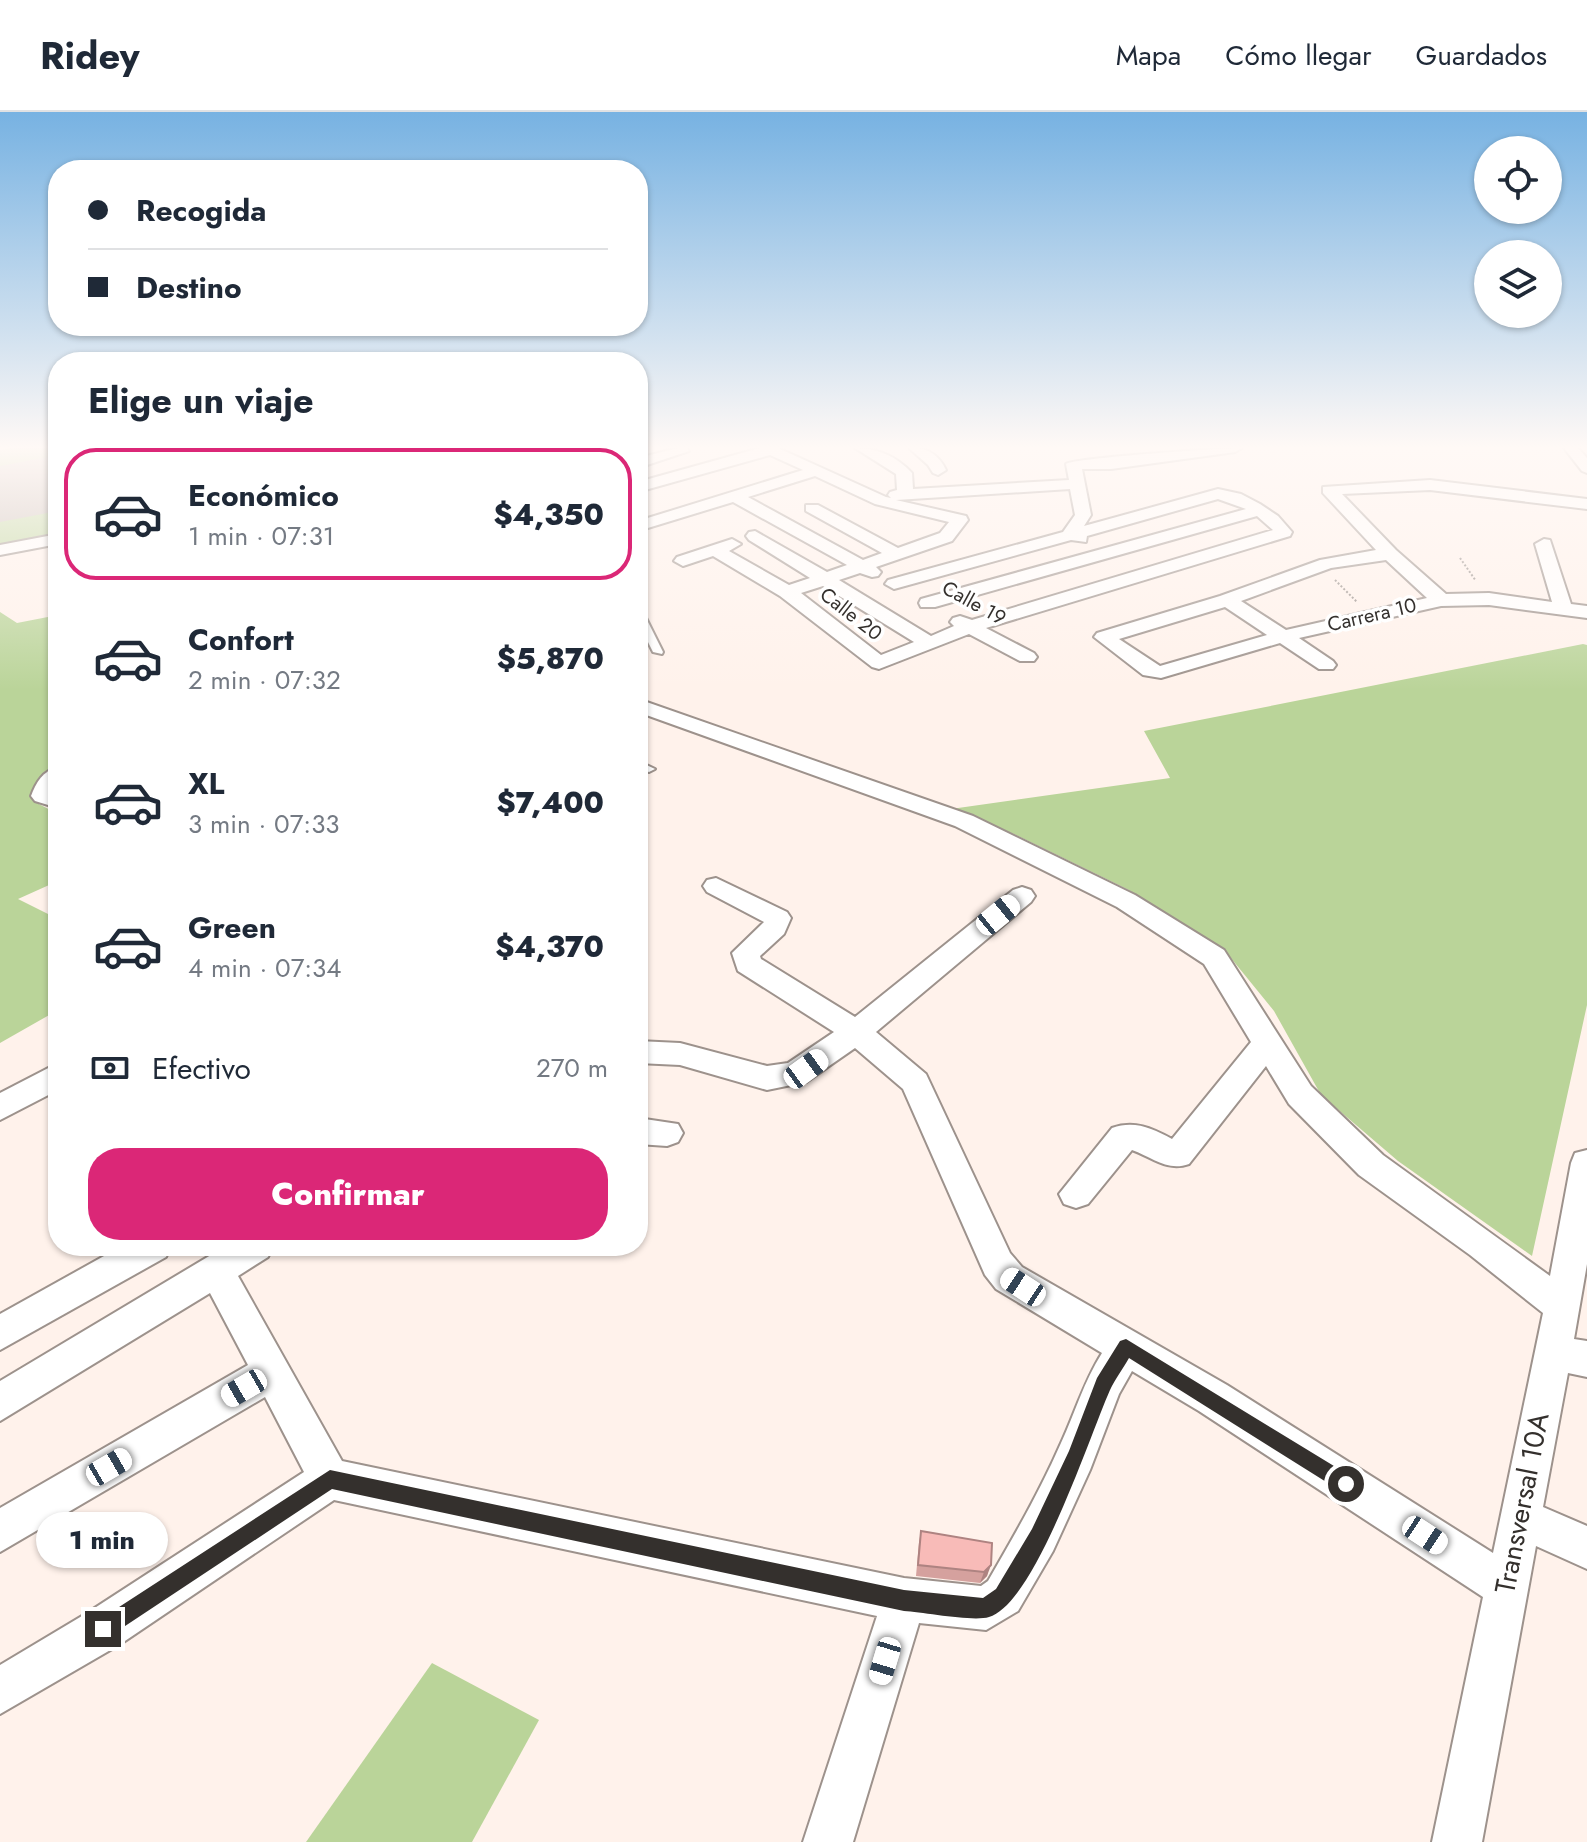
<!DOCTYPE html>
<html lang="es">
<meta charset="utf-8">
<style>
:root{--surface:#fff;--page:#f6f6f7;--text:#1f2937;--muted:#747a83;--line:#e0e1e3;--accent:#db2777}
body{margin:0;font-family:Jost,sans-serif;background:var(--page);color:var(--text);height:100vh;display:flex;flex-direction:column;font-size:30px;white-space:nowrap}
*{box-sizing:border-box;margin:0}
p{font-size:26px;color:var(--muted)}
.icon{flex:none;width:44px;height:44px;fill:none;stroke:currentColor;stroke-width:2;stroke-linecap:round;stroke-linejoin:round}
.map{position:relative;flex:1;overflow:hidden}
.panel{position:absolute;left:48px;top:240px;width:600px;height:904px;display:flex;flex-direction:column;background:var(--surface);border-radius:32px;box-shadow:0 2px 6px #0004}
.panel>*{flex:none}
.guide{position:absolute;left:48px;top:48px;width:600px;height:176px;border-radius:32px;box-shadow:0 2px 6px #0004;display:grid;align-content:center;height:176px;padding:0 40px;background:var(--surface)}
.buttons{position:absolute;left:1474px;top:24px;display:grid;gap:16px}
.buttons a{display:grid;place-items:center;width:88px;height:88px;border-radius:50%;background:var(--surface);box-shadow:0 2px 6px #0004;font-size:40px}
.end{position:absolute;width:36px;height:36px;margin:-18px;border:10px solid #34302d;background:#fff;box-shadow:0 0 0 4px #fff}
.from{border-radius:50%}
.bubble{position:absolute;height:56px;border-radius:28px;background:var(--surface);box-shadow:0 2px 6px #0004;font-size:26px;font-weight:800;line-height:56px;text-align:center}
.car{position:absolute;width:24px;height:48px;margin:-24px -12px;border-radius:10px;box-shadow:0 0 6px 2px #0007;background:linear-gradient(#fff 24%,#345 0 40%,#fff 0 76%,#345 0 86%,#fff 0)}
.guide b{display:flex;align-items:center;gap:28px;height:76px;font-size:30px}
.guide b+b{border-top:2px solid var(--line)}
.guide i{width:20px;height:20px;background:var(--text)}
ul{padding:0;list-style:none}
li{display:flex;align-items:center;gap:24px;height:132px;margin:0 16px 12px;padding:0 24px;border:4px solid transparent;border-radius:32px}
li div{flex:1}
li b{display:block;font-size:30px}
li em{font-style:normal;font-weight:800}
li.selected{border-color:var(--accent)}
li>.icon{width:72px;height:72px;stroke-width:1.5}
h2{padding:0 40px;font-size:36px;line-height:96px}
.pay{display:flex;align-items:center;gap:20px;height:88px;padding:0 40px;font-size:30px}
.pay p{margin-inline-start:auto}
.cta{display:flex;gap:16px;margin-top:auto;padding:16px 40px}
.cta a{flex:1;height:92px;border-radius:32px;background:var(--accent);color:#fff;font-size:32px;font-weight:800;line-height:92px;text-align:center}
header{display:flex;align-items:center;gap:48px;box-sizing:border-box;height:112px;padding:0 40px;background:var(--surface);border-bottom:2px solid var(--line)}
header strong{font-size:38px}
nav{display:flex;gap:44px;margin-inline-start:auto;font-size:28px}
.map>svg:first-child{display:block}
.built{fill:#f7e3d8}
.green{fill:#bad499}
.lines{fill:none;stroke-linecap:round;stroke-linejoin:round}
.runway{fill:#c5bab4;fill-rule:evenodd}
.lane-casing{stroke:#9d928c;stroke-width:4}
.street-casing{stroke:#9d928c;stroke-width:4}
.path{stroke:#98908b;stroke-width:2;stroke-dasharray:2 2;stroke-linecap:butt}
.lane{fill:#fff;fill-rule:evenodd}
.street{fill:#fff;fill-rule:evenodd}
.wall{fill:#d5a19e}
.shaded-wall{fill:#ae8381}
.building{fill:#f8bbb8;stroke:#ae8381;stroke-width:2}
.route{fill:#34302d}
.labels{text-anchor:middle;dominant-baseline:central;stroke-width:7;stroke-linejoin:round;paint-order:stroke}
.far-street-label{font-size:20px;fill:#34302d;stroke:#fff}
.near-street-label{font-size:28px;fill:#34302d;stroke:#fff}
</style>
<header>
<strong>Ridey</strong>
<nav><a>Mapa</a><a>Cómo llegar</a><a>Guardados</a></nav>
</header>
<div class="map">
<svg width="1587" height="1730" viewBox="0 0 1587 1730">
<rect width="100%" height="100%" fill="#fff2eb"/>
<path class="built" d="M14 336H58V423L0 434V338Z"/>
<g class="green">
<path d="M14 336H58V350L0 360V338Z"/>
<path d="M58 388V423L0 434V399Z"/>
<path d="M0 500 17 511 58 503V651L42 664 35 690 58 702V769L18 787 58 807V898L0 931Z"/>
<path d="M1583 532 1587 533V893L1532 1144 1398 1049 1321 983 1274 899 1226 840 1129 778 1014 722 951 697 1170 666 1144 619Z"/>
<path d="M432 1551 539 1608 472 1730H306Z"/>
</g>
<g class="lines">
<path class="runway" d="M58 343V399L0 410V354Z"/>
<defs>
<g id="lane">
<path d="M638 497 643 500 663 540 662 542 653 540 638 510Z"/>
<path d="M638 649 655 657 649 660 638 656Z"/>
</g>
<g id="street">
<path d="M678 336H687L689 339 638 356V346Z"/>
<path d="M760 336H778L886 385 891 386 888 383 890 380 897 378 896 362 855 336C878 336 896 344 912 361L913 377 1069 368 1066 352C1073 346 1222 336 1242 336L1235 340 1111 357H1082L1091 403 1084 414 1218 377 1241 382 1260 392 1278 404 1292 420 1290 424 986 516 1034 541 1037 545 1034 549H1020L969 522 879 557 872 555 780 484 713 444 683 454 674 449 677 445 732 427 741 432 729 439 789 473 810 466 749 428 746 424 749 420 755 419 827 460 847 453 733 390 638 419V409L803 358 770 343 638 380V370ZM815 364 875 392 949 410 940 421 898 436 818 393H806V399L882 441 863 448 748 385ZM1070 377 1075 403 1063 420 888 468 885 472 894 477 1071 428 1086 430 1087 424 1218 387 1246 397 921 487 919 491 921 495H935L1257 404 1273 418 972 508 960 504 953 506 950 510 954 514 931 524 839 468 860 461 872 465 878 464 881 460 876 455 952 429 968 408 966 404 896 388ZM823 474 914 530 881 543 801 481Z"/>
<path d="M909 336C926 335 938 341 946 358L938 363 933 361 928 353Z"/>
<path d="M1564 336H1578L1587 346V361L1582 359Z"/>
<path d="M1430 368 1587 387V397L1430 378 1342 382 1396 438 1446 482 1489 481 1552 490 1535 432 1544 427 1550 428 1571 492 1587 494V506L1489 493 1441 494 1299 526 1333 549 1336 553 1333 557H1319L1280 531 1161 566 1143 563 1094 525 1097 521 1220 484 1320 448 1376 438 1323 381V375ZM1386 448 1427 486 1286 518 1241 489 1331 456ZM1225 495 1267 523 1160 554 1119 527Z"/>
<path d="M58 422V432L0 443V433Z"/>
<path d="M638 587 973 704 1135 783 1224 838 1311 974 1383 1043 1550 1164 1571 1051 1575 1041 1587 1038V1152L1574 1227 1587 1229V1265L1568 1261 1543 1395 1587 1414V1457L1536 1434 1482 1730H1432L1483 1485 1199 1299 1132 1259 1119 1282 1090 1358 1053 1439 1018 1499 986 1518 919 1511 853 1730H803L877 1504 334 1388 119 1533 0 1602V1553L87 1501 304 1360 265 1285 0 1440V1396L248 1253 210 1181 0 1309V1269L226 1134H273L268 1145 238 1164 342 1349 904 1466 981 1474 988 1469C1014 1424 1040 1379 1061 1331 1075 1301 1084 1269 1102 1241L996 1177 985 1163 903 977 855 936 806 970 767 978 680 953 638 951V929L680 931 767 954 788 951 834 920 738 859 732 841 764 810 707 780 703 774 707 768 716 766 787 800 791 806 784 822 760 844 761 847 855 905 1013 778 1022 775 1031 778 1035 784 1031 790 876 920 926 962 1010 1141 1022 1155 1227 1273 1493 1441 1543 1201 1470 1143 1359 1063 1289 992 1266 954 1189 1052C1167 1060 1152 1045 1132 1038L1088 1092 1076 1096 1064 1092 1059 1082 1112 1016C1134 1008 1152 1016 1172 1027L1251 930 1204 852 1117 795 955 714 638 600Z"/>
<path d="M58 655V696L35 689 31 684C36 670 43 659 58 655Z"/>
<path d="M58 951V978L0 1008V981Z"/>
<path d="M638 1006 678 1012 683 1021 678 1030 667 1034 638 1032Z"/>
<path d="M122 1134H171L166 1145 0 1238V1202Z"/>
</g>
</defs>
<use href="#lane" class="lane-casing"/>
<use href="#street" class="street-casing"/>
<g class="path">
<path d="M1460 446 1476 469"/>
<path d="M1335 468 1357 490"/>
</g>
<use href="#lane" class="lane"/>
<use href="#street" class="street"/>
</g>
<path class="wall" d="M921 1419 992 1431 987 1464 980 1471 916 1464 919 1430Z"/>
<path class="shaded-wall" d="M991 1453 987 1464 980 1471 984 1460Z"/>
<path class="building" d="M921 1419 992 1431 991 1453 984 1460 918 1453Z"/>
<linearGradient id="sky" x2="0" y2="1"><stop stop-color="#77b2e2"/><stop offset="0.58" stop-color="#fff9f6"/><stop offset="1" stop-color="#fff9f6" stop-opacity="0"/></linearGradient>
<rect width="1587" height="578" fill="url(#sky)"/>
<path class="route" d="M1126 1227 1352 1365 1355 1372 1352 1378 1346 1381 1339 1378 1129 1246C1123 1257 1115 1267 1110 1278 1090 1323 1035 1492 989 1505 973 1510 923 1500 904 1499L332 1377 110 1524 103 1527 96 1524 93 1517 96 1510 330 1358 904 1478 983 1486 996 1477 1032 1417 1069 1339 1097 1266 1120 1229Z"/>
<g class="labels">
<g class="far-street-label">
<text transform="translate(974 491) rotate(29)">Calle 19</text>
<text transform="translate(851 502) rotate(38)">Calle 20</text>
<text transform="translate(1372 503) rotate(-13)">Carrera 10</text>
</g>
<g class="near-street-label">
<text transform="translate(1522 1391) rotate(-79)">Transversal 10A</text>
</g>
</g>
</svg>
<div class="buttons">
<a><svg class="icon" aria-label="locate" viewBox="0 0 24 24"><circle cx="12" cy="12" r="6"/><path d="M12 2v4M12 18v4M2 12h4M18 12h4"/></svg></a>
<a><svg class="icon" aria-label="layers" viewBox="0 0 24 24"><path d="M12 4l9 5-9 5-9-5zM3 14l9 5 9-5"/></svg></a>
</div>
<i class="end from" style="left:1346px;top:1372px"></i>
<i class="end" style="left:103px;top:1517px"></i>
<div class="bubble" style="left:36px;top:1400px;width:132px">1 min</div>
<i class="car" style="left:998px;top:803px;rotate:51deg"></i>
<i class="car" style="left:806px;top:957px;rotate:54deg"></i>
<i class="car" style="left:1023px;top:1175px;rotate:303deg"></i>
<i class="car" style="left:244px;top:1276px;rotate:240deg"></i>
<i class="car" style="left:109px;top:1355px;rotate:60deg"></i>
<i class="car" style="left:1425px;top:1423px;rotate:123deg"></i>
<i class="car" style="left:885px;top:1549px;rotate:197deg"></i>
<div class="guide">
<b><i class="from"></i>Recogida</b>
<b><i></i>Destino</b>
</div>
<section class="panel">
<h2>Elige un viaje</h2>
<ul>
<li class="selected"><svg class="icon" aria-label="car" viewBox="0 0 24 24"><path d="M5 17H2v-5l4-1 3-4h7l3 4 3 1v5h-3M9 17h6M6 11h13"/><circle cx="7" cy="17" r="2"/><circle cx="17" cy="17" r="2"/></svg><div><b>Económico</b><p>1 min · 07:31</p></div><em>$4,350</em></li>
<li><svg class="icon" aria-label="car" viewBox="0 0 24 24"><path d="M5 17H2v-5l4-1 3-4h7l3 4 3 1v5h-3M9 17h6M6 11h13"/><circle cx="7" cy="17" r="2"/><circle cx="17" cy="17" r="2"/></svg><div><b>Confort</b><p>2 min · 07:32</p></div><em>$5,870</em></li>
<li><svg class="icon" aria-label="car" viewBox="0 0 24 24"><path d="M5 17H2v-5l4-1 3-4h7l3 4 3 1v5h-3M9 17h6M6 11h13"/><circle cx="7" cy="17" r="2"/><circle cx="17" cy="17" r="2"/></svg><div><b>XL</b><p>3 min · 07:33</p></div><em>$7,400</em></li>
<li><svg class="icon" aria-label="car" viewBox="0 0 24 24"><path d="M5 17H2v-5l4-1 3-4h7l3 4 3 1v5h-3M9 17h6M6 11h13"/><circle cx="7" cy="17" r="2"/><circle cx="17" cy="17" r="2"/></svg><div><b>Green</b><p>4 min · 07:34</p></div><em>$4,370</em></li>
</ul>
<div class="pay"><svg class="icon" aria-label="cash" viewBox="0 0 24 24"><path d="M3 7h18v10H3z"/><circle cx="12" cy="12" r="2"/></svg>Efectivo<p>270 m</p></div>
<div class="cta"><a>Confirmar</a></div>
</section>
</div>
